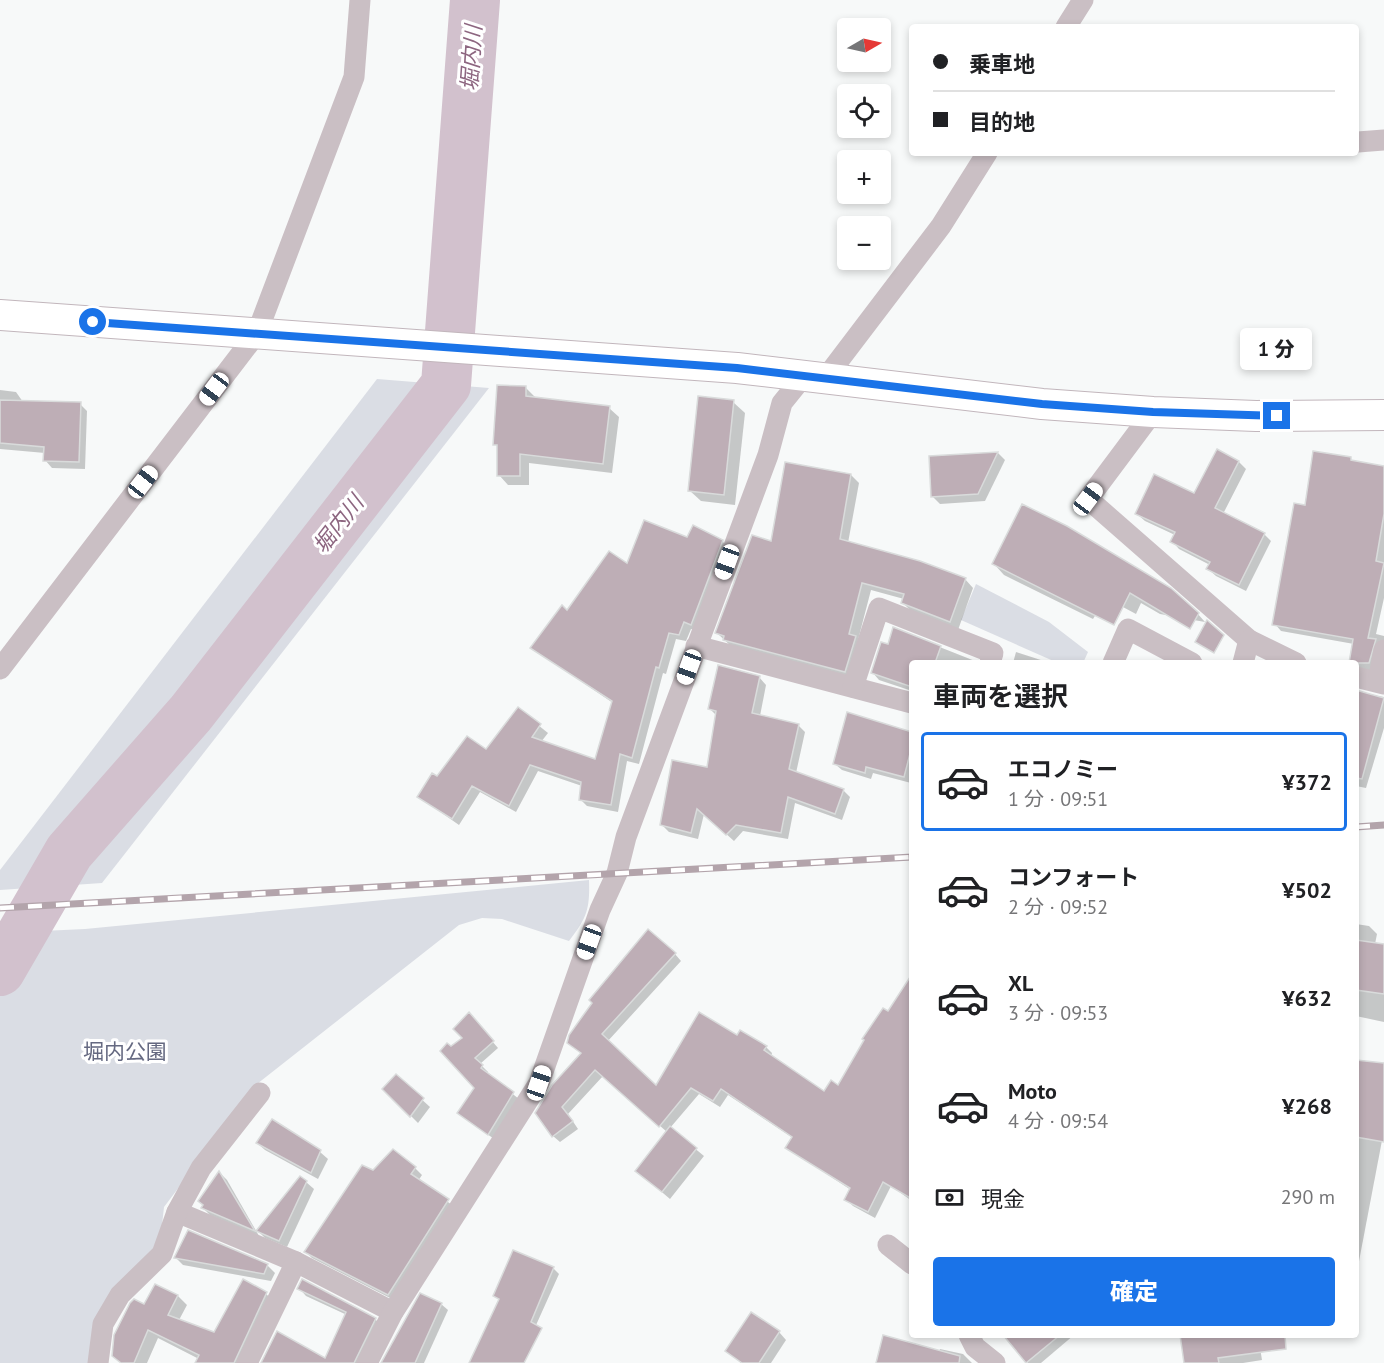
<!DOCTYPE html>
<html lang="ja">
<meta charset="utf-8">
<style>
:root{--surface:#fff;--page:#f2f2f2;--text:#202124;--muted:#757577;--line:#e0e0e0;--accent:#1a73e8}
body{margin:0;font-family:"PT Sans","Noto Sans JP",sans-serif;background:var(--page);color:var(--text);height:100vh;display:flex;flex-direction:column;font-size:22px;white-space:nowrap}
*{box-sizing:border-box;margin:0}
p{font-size:20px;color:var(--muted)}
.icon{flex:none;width:33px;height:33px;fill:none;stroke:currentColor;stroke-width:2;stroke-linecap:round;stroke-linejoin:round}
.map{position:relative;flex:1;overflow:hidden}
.details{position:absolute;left:909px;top:660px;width:450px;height:678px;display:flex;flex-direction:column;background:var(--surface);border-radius:6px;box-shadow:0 3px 9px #0003}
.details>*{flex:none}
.banner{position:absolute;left:909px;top:24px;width:450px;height:132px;border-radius:6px;box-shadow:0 3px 9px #0003;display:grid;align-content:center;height:132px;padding:0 24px;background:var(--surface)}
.needle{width:39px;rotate:81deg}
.tools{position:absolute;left:837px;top:18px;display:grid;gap:12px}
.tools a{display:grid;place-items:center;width:54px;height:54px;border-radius:6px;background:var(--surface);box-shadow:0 3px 9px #0003;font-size:30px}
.end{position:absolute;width:27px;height:27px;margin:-14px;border:8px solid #1a73e8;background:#fff;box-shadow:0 0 0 3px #fff}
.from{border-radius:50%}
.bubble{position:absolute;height:42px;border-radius:6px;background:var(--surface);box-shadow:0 3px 9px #0003;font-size:20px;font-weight:800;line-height:42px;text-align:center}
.car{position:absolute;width:18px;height:36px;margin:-18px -9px;border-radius:8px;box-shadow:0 0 4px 2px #0007;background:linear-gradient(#fff 24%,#345 0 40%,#fff 0 76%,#345 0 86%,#fff 0)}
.banner b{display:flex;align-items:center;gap:21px;height:57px;font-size:22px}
.banner b+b{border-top:2px solid var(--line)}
.banner i{width:15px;height:15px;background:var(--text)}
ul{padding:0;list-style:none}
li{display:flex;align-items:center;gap:18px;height:99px;margin:0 12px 9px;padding:0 12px;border:3px solid transparent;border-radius:6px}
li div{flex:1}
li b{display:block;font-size:22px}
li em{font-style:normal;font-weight:800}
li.current{border-color:var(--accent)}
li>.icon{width:54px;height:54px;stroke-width:1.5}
h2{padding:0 24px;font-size:27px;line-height:72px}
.pay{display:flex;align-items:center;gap:15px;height:66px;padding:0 24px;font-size:22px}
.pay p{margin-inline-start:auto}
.cta{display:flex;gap:12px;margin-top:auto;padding:12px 24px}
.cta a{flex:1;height:69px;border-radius:6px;background:var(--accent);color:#fff;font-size:24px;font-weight:800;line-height:69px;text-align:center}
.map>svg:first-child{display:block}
.green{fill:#dadde4}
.shadow{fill:#0003}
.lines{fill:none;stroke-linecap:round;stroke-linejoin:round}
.river{stroke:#d2c1cd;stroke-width:50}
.building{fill:#beaeb6;stroke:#d9dbdb;stroke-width:1.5}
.secondary-casing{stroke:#c2b6bc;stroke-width:32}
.street{stroke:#cabfc4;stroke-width:21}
.secondary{stroke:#fff;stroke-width:30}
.rail-casing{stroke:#b3a4ab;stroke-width:7}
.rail{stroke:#fff;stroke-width:4.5;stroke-dasharray:14;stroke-linecap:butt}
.route{stroke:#1a73e8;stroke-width:8}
.labels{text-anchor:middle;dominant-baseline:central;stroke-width:6;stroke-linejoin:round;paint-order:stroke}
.park-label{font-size:21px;fill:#656981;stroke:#fff}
.water-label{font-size:22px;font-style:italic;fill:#8d6680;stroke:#fff}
</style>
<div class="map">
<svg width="1384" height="1363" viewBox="0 0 1384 1363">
<rect width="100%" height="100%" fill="#f7f9f9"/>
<g class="green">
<path d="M377 379 489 388 102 883 0 890V870Z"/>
<path d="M976 584 1049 622 1088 652 1083 663H1058L961 620Z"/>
<path d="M589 880C590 909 587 918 569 941L502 919 482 918 459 925 257 1084 164 1207 159 1252 103 1308 92 1363H0V933L85 929Z"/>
</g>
<g class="shadow">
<path d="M526 388 535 397 609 408 619 417 612 473 529 463V485H508L499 475V448L495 444Z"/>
<path d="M0 390 16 392 23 402 80 404 87 411 85 469 52 468 45 460V453L0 449Z"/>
<path d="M733 402 745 413 735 505 701 501 689 490Z"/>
<path d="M998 453 1005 460 985 501 940 504 933 497 931 458Z"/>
<path d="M1239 462 1246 469 1223 514 1264 534 1271 541 1246 591 1216 576 1208 569 1210 565 1179 549 1172 541 1175 535 1145 521 1137 514 1195 495Z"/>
<path d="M1384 467V598L1376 634 1384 636V647L1374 673H1356V663H1351L1354 644 1281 631 1275 624 1286 545 1288 546 1306 506Z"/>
<path d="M851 475 859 483 848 543 965 579 973 588 958 630 911 611 903 603 904 599 871 590 858 640 853 679 733 648 717 633 772 543Z"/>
<path d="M1023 506 1197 613 1205 622 1160 614 1141 603 1136 614 1106 598 1093 619 1004 575 994 564Z"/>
<path d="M687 539 722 541 729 548 699 631 691 629 686 641 676 639 666 674 663 673 639 764 627 761 618 812 587 806 580 799 582 786 538 771 516 812 480 792 459 825 419 797 437 778 486 751 518 709 548 733 541 742 596 761 613 703 532 648 568 612 628 566Z"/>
<path d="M894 629 975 661 977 663H912V691L879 680 873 673 889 646Z"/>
<path d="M1016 652 1047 662 1048 663H1013Z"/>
<path d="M759 677 766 685 760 716 798 725 805 732 796 773 843 790 850 797 842 820 795 803 788 839 743 831 734 841 704 814 698 839 669 832 662 825 709 769 717 716 710 709Z"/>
<path d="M1356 692 1384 697V728L1366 788 1356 786Z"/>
<path d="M912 733 911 783 873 773 871 779 842 770 835 764Z"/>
<path d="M1356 924 1369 926 1377 934 1375 944 1384 945V1022L1356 1016Z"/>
<path d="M675 954 681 961 607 1042 656 1088 738 1037 766 1047 772 1053 771 1057 824 1093 839 1087 912 977V1201L891 1186 875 1218 853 1206 846 1199 851 1190 787 1148 793 1138 728 1095 720 1107 699 1094 670 1128 704 1156 670 1199 637 1171 667 1132 603 1076 568 1114 578 1129 560 1142 553 1136 537 1113 582 1054 569 1043Z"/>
<path d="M474 1020 498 1048 480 1064 488 1072 486 1073 519 1099 494 1139 459 1113 476 1088 451 1048 465 1039Z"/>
<path d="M1356 1061 1384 1066V1130L1356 1277Z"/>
<path d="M396 1076 430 1107 418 1123 384 1089Z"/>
<path d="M257 1143 320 1152 328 1159 318 1179 265 1150Z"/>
<path d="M415 1168 422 1175 418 1181 455 1207 396 1301 312 1258 305 1251 374 1171Z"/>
<path d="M220 1173 227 1180 259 1236 210 1215 203 1208Z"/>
<path d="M306 1182 314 1189 287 1247 265 1238 258 1231Z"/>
<path d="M189 1232 267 1265 275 1273 271 1281 183 1265 176 1258Z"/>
<path d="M553 1268 559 1274 519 1363H471L500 1301 495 1296Z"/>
<path d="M155 1286 178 1296 187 1305 179 1320 215 1334 266 1294 276 1303 246 1363H197L199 1359 158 1338 147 1363H121Z"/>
<path d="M299 1288 375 1319 382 1326 364 1363H338L347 1315 306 1296Z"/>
<path d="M441 1304 448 1310 424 1363H383Z"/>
<path d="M779 1332 786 1340 771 1363H741L727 1351Z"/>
<path d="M1006 1335H1074L1041 1363H1028Z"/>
<path d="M1196 1335H1258L1262 1360 1243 1363H1185Z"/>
<path d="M940 1349 963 1354 972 1363H877L939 1352Z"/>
</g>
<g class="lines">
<path class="river" d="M0 971 69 852 191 713 446 385 475 0"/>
</g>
<g class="building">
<path d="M497 385 526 386V396L610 406 603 464 520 454V476H497V445H493Z"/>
<path d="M698 396 734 400 724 495 688 491Z"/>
<path d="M0 400 81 402 79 462 43 461 44 447 0 443Z"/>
<path d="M1217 449 1239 461 1215 508 1265 533 1239 585 1206 569 1210 562 1170 542 1175 532 1135 514 1154 474 1194 493Z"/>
<path d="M1313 451 1351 457V460L1384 466V514L1376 561 1384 563 1368 638 1376 639 1369 663H1349L1353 639 1272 625 1294 503 1305 505Z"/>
<path d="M998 452 978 494 931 497 929 456Z"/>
<path d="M785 462 851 474 840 539 920 561 966 578 950 622 901 603 904 594 862 583 849 634 856 636 845 672 723 640 724 636 715 633 752 535 771 541Z"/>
<path d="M1022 504 1067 526 1171 588 1199 613 1190 629 1130 593 1114 625 992 564Z"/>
<path d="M644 520 687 537 693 525 723 540 691 625 684 622 679 635 669 633 659 668 656 667 632 758 620 754 611 805 579 800 581 782 530 765 509 806 472 786 452 819 417 797 432 773 437 776 467 736 486 749 518 707 541 724 532 737 595 759 612 701 530 648 562 605 567 610 609 551 627 563Z"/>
<path d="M1207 620 1224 635 1214 653 1195 642Z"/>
<path d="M893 627 941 646 935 663H912V687L871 673 881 642 888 644Z"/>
<path d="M718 665 760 676 752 713 799 724 789 769 844 789 835 814 788 797 781 833 736 825 726 835 697 809 691 833 660 825 672 760 707 767 716 711 708 709Z"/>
<path d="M1356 690 1384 698 1362 779 1356 778Z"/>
<path d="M847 712 912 732V746L904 777 866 767 865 773 833 764Z"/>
<path d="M648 929 676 953 602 1034 656 1085 699 1012 737 1035 740 1030 767 1046 764 1050 824 1091 831 1080 838 1085 864 1040 862 1039 883 1008 888 1011 912 974V1199L883 1182 868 1212 844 1200 850 1188 785 1148 792 1137 721 1089 713 1101 691 1088 659 1127 595 1070 562 1107 573 1121 552 1137 535 1113 552 1085 581 1053 567 1043 569 1035 592 1003 589 1000Z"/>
<path d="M1356 940 1384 944V994L1356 990Z"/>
<path d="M469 1012 494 1041 475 1058 483 1065 481 1068 514 1092 488 1135 457 1113 474 1088 440 1051 447 1043 451 1046 462 1038 453 1029Z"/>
<path d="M1356 1060 1384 1063V1142L1356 1137Z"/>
<path d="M396 1074 424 1098 410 1117 382 1089Z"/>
<path d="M272 1119 321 1150 311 1173 256 1143Z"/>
<path d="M670 1126 697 1148 662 1192 635 1171Z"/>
<path d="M393 1149 416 1167 411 1174 449 1199 388 1295 304 1252 362 1165 373 1170Z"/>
<path d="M219 1171 255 1231 201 1208 203 1205 198 1201Z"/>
<path d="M300 1176 307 1181 279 1241 256 1231Z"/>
<path d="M188 1230 268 1264 264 1274 174 1258Z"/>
<path d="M513 1250 554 1267 531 1322 542 1328 524 1363H469L499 1299 493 1296Z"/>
<path d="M243 1279 267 1292 234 1363H195L199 1355 148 1330 134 1363H121L112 1356 114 1335 130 1303 134 1299 144 1304 155 1284 178 1295 168 1315 214 1332Z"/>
<path d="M302 1279 376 1318 354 1363H261L277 1331 325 1358 346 1312 297 1289Z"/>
<path d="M420 1293 442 1303 415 1363H381Z"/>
<path d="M751 1312 780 1331 759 1363H742L725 1351Z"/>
<path d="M883 1335 960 1356 959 1363H876Z"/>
<path d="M1003 1335H1060L1026 1363Z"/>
<path d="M1180 1335H1285L1286 1349 1218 1358 1219 1363H1184Z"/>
</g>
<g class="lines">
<defs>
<path id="secondary" d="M0 315 737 368 1042 404 1153 412 1256 416 1384 415"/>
</defs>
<use href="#secondary" class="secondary-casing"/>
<g class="street">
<path d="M1066 27 1083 0"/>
<path d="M1358 142 1384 140"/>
<path d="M824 380 941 226 987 153"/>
<path d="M1153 412 1088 499 1249 640 1296 663"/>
<path d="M696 646 912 703"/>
<path d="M1113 663 1128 629 1192 663"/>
<path d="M1243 663 1249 640"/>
<path d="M0 669 257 333 354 77 360 0"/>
<path d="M1356 677 1384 684"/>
<path d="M1378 682 1384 650"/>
<path d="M853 687 879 608 993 653 990 663"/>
<path d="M177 1212 296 1262 393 1312"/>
<path d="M888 1245 912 1264"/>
<path d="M969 1335 975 1347 995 1363"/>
<path d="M98 1363 103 1324 120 1295 162 1254 177 1212 201 1168 260 1093"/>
<path d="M247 1363 296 1262"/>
<path d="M367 1363 393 1312 539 1083 600 910 617 873 626 837 768 455 782 403 803 377"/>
</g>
<use href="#secondary" class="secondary"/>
<defs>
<g id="rail">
<path d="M1356 827 1384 825"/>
<path d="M0 908 912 857"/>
</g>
</defs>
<use href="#rail" class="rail-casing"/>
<use href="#rail" class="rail"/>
</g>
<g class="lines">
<path class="route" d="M93 322 737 368 1042 404 1153 412 1277 416"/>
</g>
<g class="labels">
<g class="park-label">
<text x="125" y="1051">堀内公園</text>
</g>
<g class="water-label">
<text transform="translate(471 58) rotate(-86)">堀内川</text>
<text transform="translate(338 524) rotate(-52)">堀内川</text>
</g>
</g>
</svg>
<div class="tools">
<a><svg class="needle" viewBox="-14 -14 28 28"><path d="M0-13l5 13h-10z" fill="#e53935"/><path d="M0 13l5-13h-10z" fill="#757577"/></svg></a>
<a><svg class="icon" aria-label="locate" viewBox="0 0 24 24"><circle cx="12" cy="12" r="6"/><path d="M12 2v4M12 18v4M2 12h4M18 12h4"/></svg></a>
<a>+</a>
<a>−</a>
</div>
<i class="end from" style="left:93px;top:322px"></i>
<i class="end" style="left:1277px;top:416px"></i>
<div class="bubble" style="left:1240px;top:328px;width:72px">1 分</div>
<i class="car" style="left:214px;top:389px;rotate:217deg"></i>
<i class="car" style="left:143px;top:482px;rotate:38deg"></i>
<i class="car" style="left:1088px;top:499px;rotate:37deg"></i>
<i class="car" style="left:727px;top:562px;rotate:200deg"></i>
<i class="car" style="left:689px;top:667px;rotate:200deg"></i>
<i class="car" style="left:589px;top:942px;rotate:200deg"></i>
<i class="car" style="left:539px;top:1083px;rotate:19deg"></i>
<div class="banner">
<b><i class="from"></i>乗車地</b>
<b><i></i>目的地</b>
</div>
<section class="details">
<h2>車両を選択</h2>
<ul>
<li class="current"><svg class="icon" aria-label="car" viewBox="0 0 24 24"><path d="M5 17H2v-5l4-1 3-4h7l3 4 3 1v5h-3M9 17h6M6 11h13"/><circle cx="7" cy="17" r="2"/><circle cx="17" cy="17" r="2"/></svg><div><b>エコノミー</b><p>1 分 · 09:51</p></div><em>¥372</em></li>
<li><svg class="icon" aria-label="car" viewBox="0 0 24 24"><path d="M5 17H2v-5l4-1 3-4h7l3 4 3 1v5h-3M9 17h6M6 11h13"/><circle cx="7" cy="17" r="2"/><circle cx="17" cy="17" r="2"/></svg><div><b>コンフォート</b><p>2 分 · 09:52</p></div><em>¥502</em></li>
<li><svg class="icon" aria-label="car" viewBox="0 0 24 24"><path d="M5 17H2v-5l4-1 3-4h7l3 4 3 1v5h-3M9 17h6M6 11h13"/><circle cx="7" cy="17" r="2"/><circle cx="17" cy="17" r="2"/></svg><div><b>XL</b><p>3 分 · 09:53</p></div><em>¥632</em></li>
<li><svg class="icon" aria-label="car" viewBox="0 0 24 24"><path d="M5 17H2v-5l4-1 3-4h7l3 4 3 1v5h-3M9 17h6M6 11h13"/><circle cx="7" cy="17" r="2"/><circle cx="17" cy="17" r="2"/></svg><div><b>Moto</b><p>4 分 · 09:54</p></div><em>¥268</em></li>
</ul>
<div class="pay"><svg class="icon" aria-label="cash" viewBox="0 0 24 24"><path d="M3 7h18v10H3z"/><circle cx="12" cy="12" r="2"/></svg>現金<p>290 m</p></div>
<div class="cta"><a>確定</a></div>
</section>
</div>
